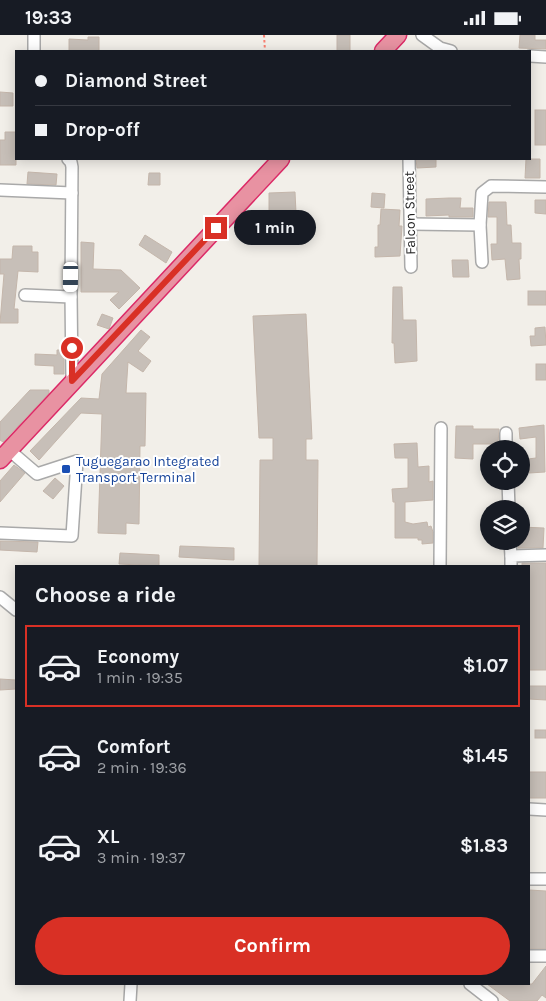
<!DOCTYPE html>
<meta charset="utf-8">
<style>
:root{--surface:#171b24;--page:#20242c;--text:#f1f3f6;--muted:#9ea1a6;--line:#363941;--accent:#d93025}
body{margin:0;font-family:Karla,sans-serif;background:var(--page);color:var(--text);height:100vh;display:flex;flex-direction:column;font-size:19px;white-space:nowrap}
*{box-sizing:border-box;margin:0}
p{font-size:16px;color:var(--muted)}
.icon{flex:none;width:28px;height:28px;fill:none;stroke:currentColor;stroke-width:2;stroke-linecap:round;stroke-linejoin:round}
.map{position:relative;flex:1;overflow:hidden}
.details{position:absolute;left:15px;top:530px;width:515px;height:420px;display:flex;flex-direction:column;background:var(--surface);border-radius:0px;box-shadow:0 2px 12px #0003}
.details>*{flex:none}
.guide{position:absolute;left:15px;top:15px;width:516px;height:110px;border-radius:0px;box-shadow:0 2px 12px #0003;display:grid;align-content:center;height:110px;padding:0 20px;background:var(--surface)}
.tools{position:absolute;left:480px;top:405px;display:grid;gap:10px}
.tools a{display:grid;place-items:center;width:50px;height:50px;border-radius:50%;background:var(--surface);box-shadow:0 2px 12px #0003;font-size:25px}
.end{position:absolute;width:22px;height:22px;margin:-11px;border:6px solid #d93025;background:#fff;box-shadow:0 0 0 2px #fff}
.from{border-radius:50%}
.bubble{position:absolute;height:35px;border-radius:18px;background:var(--surface);box-shadow:0 2px 12px #0003;font-size:16px;font-weight:700;line-height:35px;text-align:center}
.car{position:absolute;width:15px;height:30px;margin:-15px -8px;border-radius:6px;box-shadow:0 0 4px 1px #0007;background:linear-gradient(#fff 24%,#345 0 40%,#fff 0 76%,#345 0 86%,#fff 0)}
.guide b{display:flex;align-items:center;gap:18px;height:48px;font-size:19px}
.guide b+b{border-top:1px solid var(--line)}
.guide i{width:12px;height:12px;background:var(--text)}
ul{padding:0;list-style:none}
li{display:flex;align-items:center;gap:15px;height:82px;margin:0 10px 8px;padding:0 10px;border:2px solid transparent;border-radius:0px}
li div{flex:1}
li b{display:block;font-size:19px}
li em{font-style:normal;font-weight:700}
li.active{border-color:var(--accent)}
li>.icon{width:45px;height:45px;stroke-width:1.5}
h2{padding:0 20px;font-size:22px;line-height:60px}
.primary-button{display:flex;gap:10px;margin-top:auto;padding:10px 20px}
.primary-button a{flex:1;height:58px;border-radius:30px;background:var(--accent);color:#fff;font-size:20px;font-weight:700;line-height:58px;text-align:center}
.status{display:flex;justify-content:space-between;align-items:center;height:35px;padding:0 25px;background:var(--surface);direction:ltr}
.status svg{height:14px;fill:currentColor}
.map>svg:first-child{display:block}
.building{fill:#c7bfb8;stroke:#c4b6ab}
.lines{fill:none;stroke-linecap:round;stroke-linejoin:round}
.minor-casing{stroke:#a9a9a9;stroke-width:14}
.highway-casing{stroke:#dc2a67;stroke-width:19}
.path{stroke:#fa8072;stroke-width:2;stroke-dasharray:2.5 2.5;stroke-linecap:butt}
.minor{stroke:#fff;stroke-width:11}
.highway{stroke:#e892a2;stroke-width:16}
.route{stroke:#d93025;stroke-width:6}
.transit-dot{fill:#1a4fb4;stroke:#fff;stroke-width:2}
.labels{text-anchor:middle;dominant-baseline:central;stroke-width:4;stroke-linejoin:round;paint-order:stroke}
.street-label{font-size:14px;fill:#222;stroke:#fff}
.transit-label{font-size:14px;fill:#164399;stroke:#fff;text-anchor:start}
</style>
<div class="status"><b>19:33</b><svg viewBox="0 0 49 12"><path d="M0 12V9h3v3zM5 12V6h3v6zM10 12V3h3v9zM15 12V0h3v12zM26 1h20v11H26zM47 4h2v5h-2z"/></svg></div>
<div class="map">
<svg width="546" height="966" viewBox="0 0 546 966">
<rect width="100%" height="100%" fill="#f2efe9"/>
<g class="building">
<rect x="337" y="0" width="13" height="16"/>
<path d="M520 0H535V5H546V14L519 13Z"/>
<path d="M88 2H99V16H69V4L88 5Z"/>
<path d="M0 57 13 58V71H0Z"/>
<rect x="535" y="75" width="11" height="35"/>
<path d="M5 97H16V130H0V105H5Z"/>
<path d="M416 124H436V132L417 133Z"/>
<path d="M526 124H540V143H525Z"/>
<path d="M28 137 57 139 56 150 27 149Z"/>
<path d="M149 138H160V150H148Z"/>
<path d="M295 157 296 178H269V158Z"/>
<path d="M372 158 385 159 384 173 371 172Z"/>
<path d="M449 163H461L460 173H473V182H449V180L426 181V164Z"/>
<path d="M535 165H546V179L535 178Z"/>
<path d="M489 167H506L507 190H511L512 208H521V224H519L520 244 507 245 505 224 492 225 491 209H497V182H488Z"/>
<path d="M381 174 400 175 399 191H402L400 221 375 222V212H378V190H380Z"/>
<path d="M145 200 172 217 166 228 139 210Z"/>
<path d="M81 207 94 208 93 234 121 235 140 253 119 274 110 265 119 257H81Z"/>
<path d="M13 211H32V217H38V237L18 236 14 274H18V288H0L4 239H0V224H12Z"/>
<path d="M452 225H468L469 242H453Z"/>
<path d="M393 252H402L403 285H416L417 326 395 328 394 308H392Z"/>
<rect x="528" y="256" width="18" height="14"/>
<path d="M102 279 113 283 109 294 97 290Z"/>
<path d="M306 279 312 404H306V425H318L317 531H259L260 425H273V403H259L253 281Z"/>
<path d="M545 292 546 310 531 311 530 301H535V293Z"/>
<path d="M141 295 150 302 138 316 151 326 143 337 128 327 126 358H146L145 411H140L139 489 126 488V499L98 498 102 379 81 378 39 425 30 416 81 363 99 364 102 339Z"/>
<path d="M57 315H64V339H54V331L35 330V319L57 320Z"/>
<rect x="536" y="329" width="10" height="16"/>
<path d="M30 355H49V358L3 407 0 405V387Z"/>
<path d="M544 390 545 437 529 438 528 424 536 423V402L520 404 519 393Z"/>
<path d="M456 391H473V394H499L498 409H473V424L455 423Z"/>
<path d="M417 408 418 432 429 431V447L433 446V465L405 467V487L413 489 427 487 428 492 431 491 433 497V508L422 509V505H418V503H395V467H393L392 454 408 453V423H395L394 409Z"/>
<path d="M14 430 25 438 0 467V446Z"/>
<path d="M55 443 64 451 53 464 43 456Z"/>
<path d="M521 492 544 493 543 513H518L519 506H521Z"/>
<path d="M0 506 38 507 37 517 0 515Z"/>
<path d="M180 511 234 513V525L179 522Z"/>
<path d="M120 518 159 520V531L119 529Z"/>
<path d="M522 528H546V635H529V531H522Z"/>
<path d="M0 644 16 645V654L0 655Z"/>
<path d="M529 651H546V665L529 664Z"/>
<rect x="535" y="695" width="11" height="8"/>
<rect x="529" y="737" width="17" height="26"/>
<path d="M529 855 546 856V914H529Z"/>
<path d="M546 931V963L542 960 537 966H510L487 949H532Z"/>
</g>
<g class="lines">
<defs>
<g id="minor">
<path d="M422 0 440 13 451 16"/>
<path d="M34 16V0"/>
<path d="M530 21 546 22"/>
<path d="M68 124 71 127 72 132 71 259 72 346"/>
<path d="M409 124 411 232"/>
<path d="M0 155 72 158"/>
<path d="M411 189 480 190"/>
<path d="M482 227 480 190 482 158 491 151 546 152"/>
<path d="M25 260 71 262"/>
<path d="M506 398V414"/>
<path d="M508 446 509 474"/>
<path d="M0 498 72 501 77 426 37 439 9 415"/>
<path d="M510 506 511 521"/>
<path d="M440 531 441 393"/>
<path d="M511 531V521L546 520"/>
<path d="M0 562 16 575"/>
<path d="M529 774 546 775"/>
<path d="M529 844H546"/>
<path d="M529 921H546"/>
<path d="M470 949 492 966"/>
<path d="M130 966 131 949"/>
</g>
<g id="highway">
<path d="M383 16 398 0"/>
<path d="M0 425 281 124"/>
</g>
</defs>
<use href="#minor" class="minor-casing"/>
<use href="#highway" class="highway-casing"/>
<path class="path" d="M264 0 265 16"/>
<use href="#minor" class="minor"/>
<use href="#highway" class="highway"/>
</g>
<g class="lines">
<path class="route" d="M72 313V346L216 193"/>
</g>
<rect class="transit-dot" x="61" y="429" width="10" height="10" rx="2.5"/>
<g class="labels">
<g class="street-label">
<text transform="translate(410 178) rotate(-91)">Falcon Street</text>
</g>
<g class="transit-label">
<text x="76" y="426">Tuguegarao Integrated<tspan x="76" dy="16">Transport Terminal</tspan></text>
</g>
</g>
</svg>
<div class="tools">
<a><svg class="icon" aria-label="locate" viewBox="0 0 24 24"><circle cx="12" cy="12" r="6"/><path d="M12 2v4M12 18v4M2 12h4M18 12h4"/></svg></a>
<a><svg class="icon" aria-label="layers" viewBox="0 0 24 24"><path d="M12 4l9 5-9 5-9-5zM3 14l9 5 9-5"/></svg></a>
</div>
<i class="end from" style="left:72px;top:313px"></i>
<i class="end" style="left:216px;top:193px"></i>
<div class="bubble" style="left:234px;top:175px;width:82px">1 min</div>
<i class="car" style="left:71px;top:242px;rotate:181deg"></i>
<div class="guide">
<b><i class="from"></i>Diamond Street</b>
<b><i></i>Drop-off</b>
</div>
<section class="details">
<h2>Choose a ride</h2>
<ul>
<li class="active"><svg class="icon" aria-label="car" viewBox="0 0 24 24"><path d="M5 17H2v-5l4-1 3-4h7l3 4 3 1v5h-3M9 17h6M6 11h13"/><circle cx="7" cy="17" r="2"/><circle cx="17" cy="17" r="2"/></svg><div><b>Economy</b><p>1 min · 19:35</p></div><em>$1.07</em></li>
<li><svg class="icon" aria-label="car" viewBox="0 0 24 24"><path d="M5 17H2v-5l4-1 3-4h7l3 4 3 1v5h-3M9 17h6M6 11h13"/><circle cx="7" cy="17" r="2"/><circle cx="17" cy="17" r="2"/></svg><div><b>Comfort</b><p>2 min · 19:36</p></div><em>$1.45</em></li>
<li><svg class="icon" aria-label="car" viewBox="0 0 24 24"><path d="M5 17H2v-5l4-1 3-4h7l3 4 3 1v5h-3M9 17h6M6 11h13"/><circle cx="7" cy="17" r="2"/><circle cx="17" cy="17" r="2"/></svg><div><b>XL</b><p>3 min · 19:37</p></div><em>$1.83</em></li>
</ul>
<div class="primary-button"><a>Confirm</a></div>
</section>
</div>
